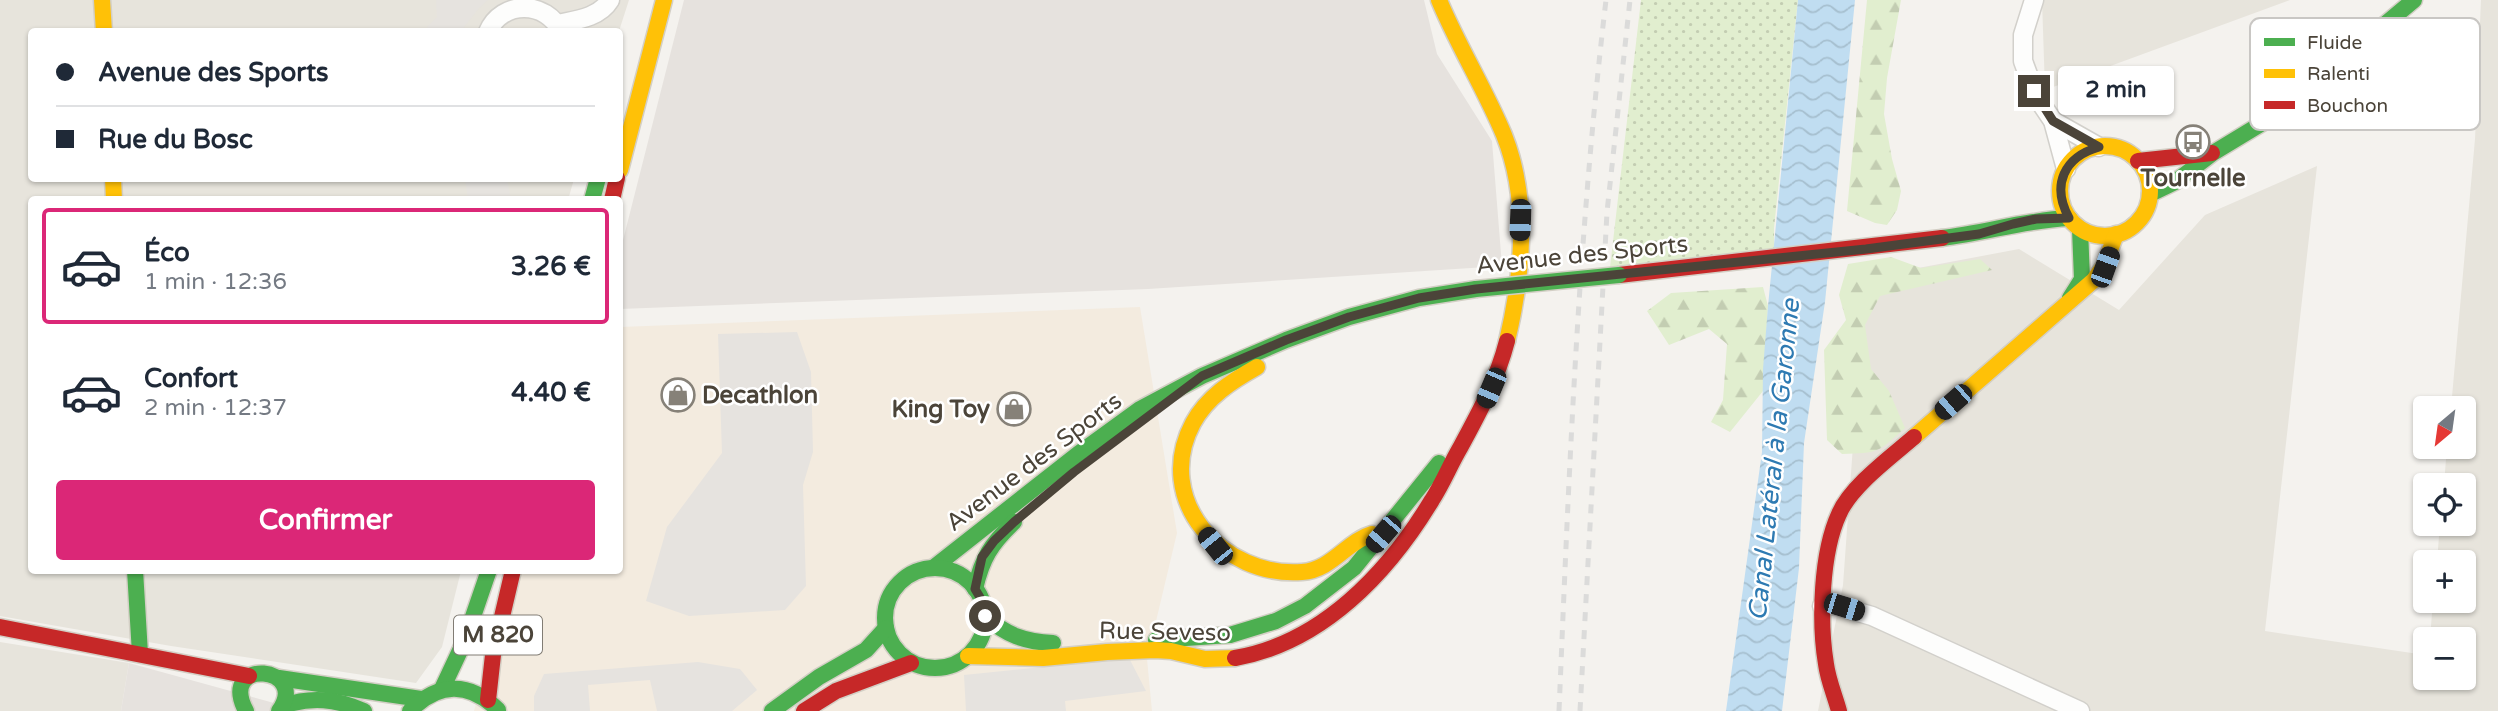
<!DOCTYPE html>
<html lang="fr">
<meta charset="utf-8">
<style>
:root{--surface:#fff;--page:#f2f2f3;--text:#1f2937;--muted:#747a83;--line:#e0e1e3;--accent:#db2777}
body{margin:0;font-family:"Varela Round",sans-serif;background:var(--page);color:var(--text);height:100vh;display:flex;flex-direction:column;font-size:26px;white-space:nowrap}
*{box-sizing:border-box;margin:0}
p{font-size:23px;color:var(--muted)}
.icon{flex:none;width:38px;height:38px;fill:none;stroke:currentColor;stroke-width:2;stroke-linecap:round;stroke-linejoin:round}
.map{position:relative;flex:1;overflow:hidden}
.side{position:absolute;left:28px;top:196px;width:595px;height:378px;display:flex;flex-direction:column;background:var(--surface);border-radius:7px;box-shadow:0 2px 5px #0004}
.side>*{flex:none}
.guide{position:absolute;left:28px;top:28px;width:595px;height:154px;border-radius:7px;box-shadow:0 2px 5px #0004;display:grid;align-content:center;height:154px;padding:0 28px;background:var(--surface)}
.needle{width:46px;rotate:209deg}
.controls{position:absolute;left:2413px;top:396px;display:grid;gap:14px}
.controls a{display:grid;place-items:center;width:63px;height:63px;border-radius:7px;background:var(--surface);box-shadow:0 2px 5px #0004;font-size:35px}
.end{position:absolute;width:32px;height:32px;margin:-16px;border:9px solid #4b4439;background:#fff;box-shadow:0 0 0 4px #fff}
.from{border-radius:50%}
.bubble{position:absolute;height:49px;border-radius:7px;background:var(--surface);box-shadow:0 2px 5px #0004;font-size:23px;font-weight:800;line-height:49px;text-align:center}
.car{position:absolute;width:21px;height:42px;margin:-21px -10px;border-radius:9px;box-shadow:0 0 5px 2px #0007;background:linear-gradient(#222 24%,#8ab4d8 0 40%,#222 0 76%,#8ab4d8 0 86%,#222 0)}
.guide b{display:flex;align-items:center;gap:24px;height:66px;font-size:26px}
.guide b+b{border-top:2px solid var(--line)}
.guide i{width:18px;height:18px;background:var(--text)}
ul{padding:12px 0 0;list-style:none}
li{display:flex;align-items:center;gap:21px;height:116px;margin:0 14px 10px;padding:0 14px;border:4px solid transparent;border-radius:7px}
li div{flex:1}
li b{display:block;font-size:26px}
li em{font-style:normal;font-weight:800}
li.selected{border-color:var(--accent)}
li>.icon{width:63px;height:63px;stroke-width:1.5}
.button{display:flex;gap:14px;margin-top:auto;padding:14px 28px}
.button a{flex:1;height:80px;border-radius:7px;background:var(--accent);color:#fff;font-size:28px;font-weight:800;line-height:80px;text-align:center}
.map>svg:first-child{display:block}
.residential{fill:#e7e4dc}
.commercial{fill:#f3ebdf}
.industrial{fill:#e6e2de}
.grass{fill:url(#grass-dots)}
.forest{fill:url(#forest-firs)}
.parking{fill:#e6e3df}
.water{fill:url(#water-waves)}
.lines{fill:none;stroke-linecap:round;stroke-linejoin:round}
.street-casing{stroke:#d2d0cb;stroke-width:21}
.fast-casing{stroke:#d3cfc5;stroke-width:19}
.slow-casing{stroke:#d3cfc5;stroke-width:19}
.jam-casing{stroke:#d3cfc5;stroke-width:19}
.street{stroke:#fdfdfc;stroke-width:18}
.fast{stroke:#4caf50;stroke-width:16}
.slow{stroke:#ffc107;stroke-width:16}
.jam{stroke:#c62828;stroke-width:16}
.rail{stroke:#dbdbda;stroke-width:5;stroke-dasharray:9 9;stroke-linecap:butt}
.fast-bridge-casing{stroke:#d3cfc5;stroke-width:19;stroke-linecap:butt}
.fast-bridge{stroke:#4caf50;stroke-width:16}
.route{stroke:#4b4439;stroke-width:9}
.labels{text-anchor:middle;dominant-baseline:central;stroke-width:5;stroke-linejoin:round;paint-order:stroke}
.shield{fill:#fff;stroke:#817c74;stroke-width:2}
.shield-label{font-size:23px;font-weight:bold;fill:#4b4439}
.poi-label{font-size:24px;font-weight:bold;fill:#4b4439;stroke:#fff}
.street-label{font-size:24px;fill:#4b4439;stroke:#fff}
.water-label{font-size:26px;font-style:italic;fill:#2e7ab2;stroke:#fff}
.key{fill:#fff;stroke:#c9c7c4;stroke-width:2}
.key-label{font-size:19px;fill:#4b4439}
</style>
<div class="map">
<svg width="2498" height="711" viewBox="0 0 2498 711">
<defs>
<pattern id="grass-dots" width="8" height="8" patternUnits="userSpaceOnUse" patternTransform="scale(1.75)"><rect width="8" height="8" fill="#e1eecf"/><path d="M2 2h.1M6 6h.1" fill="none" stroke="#c3cdb2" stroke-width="1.8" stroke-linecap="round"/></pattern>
<pattern id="forest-firs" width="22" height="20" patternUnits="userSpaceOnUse" patternTransform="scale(1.75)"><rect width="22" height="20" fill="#e1eecf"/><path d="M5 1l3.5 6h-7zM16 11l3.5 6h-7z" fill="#c3cdb2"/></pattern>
<pattern id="water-waves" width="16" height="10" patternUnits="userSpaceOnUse" patternTransform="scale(1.75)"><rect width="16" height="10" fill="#c0ddf1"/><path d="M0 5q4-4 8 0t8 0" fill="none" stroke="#a6bfcf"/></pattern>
</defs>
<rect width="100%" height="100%" fill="#f4f2ee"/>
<g class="residential">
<path d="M0 0H629L619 31 32 32V178L574 179 568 200H32V570L461 571 442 647 416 683 171 646 0 616Z"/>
<path d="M2042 0H2290L2045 90Z"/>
<path d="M2481 0H2498V711H1818L1843 585 1865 278 2019 249 2119 310 2205 215 2317 166 2265 631 2425 655 2426 677H2464V639H2430L2433 600H2464V562H2437L2440 523H2464V485H2444L2447 446H2464V408H2451L2475 139Z"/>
<path d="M0 642 129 663 121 711H0Z"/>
</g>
<path class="commercial" d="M1140 307 1177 533 1147 659 1152 711H474L513 571 620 570V327Z"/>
<g class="industrial">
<path d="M684 0H1424L1437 54 1492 141 1502 266 1148 289 620 309V252Z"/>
<path d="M129 663 303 711H121Z"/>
</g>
<path class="grass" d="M1641 0H1798L1774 228V257L1609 276Z"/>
<g class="forest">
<path d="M1867 0H1901L1887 78 1884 114 1892 159 1901 191 1897 210 1887 225 1875 223 1847 211Z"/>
<path d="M1891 257 1921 268 1980 259 1992 270 1880 296 1865 325 1871 369 1889 391 1905 428C1877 453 1879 453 1842 454L1827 440 1824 350 1846 320 1839 295 1848 264Z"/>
<path d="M1763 287 1768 306 1763 391 1730 432 1711 422 1723 400 1727 344 1709 329 1669 345 1647 311 1671 293Z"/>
</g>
<g class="parking">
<path d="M436 0H488L479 8 461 31H428L427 27 437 17Z"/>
<path d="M465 179H507L511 199H468Z"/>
<path d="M797 332 811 372 813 452 803 485 806 586 785 610 689 616 646 601 667 527 722 453 718 334Z"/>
<path d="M1129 658 1146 691 1065 701 1066 711H966L964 675Z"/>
<path d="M698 662 740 669 757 690 732 711H657L650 680 588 685 590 711H534V696L544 674Z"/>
</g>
<path class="water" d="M1798 0H1855L1825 302 1804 443 1799 568 1782 711H1726L1762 452 1763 369 1768 306Z"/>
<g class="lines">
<defs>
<g id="street">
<path d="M2034 0 2023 35V61L2036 96 2053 121 2066 169"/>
<path d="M557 24C576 20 599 18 610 0"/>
<path d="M488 32C501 0 547 0 561 32"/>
<path d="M2053 121 2099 147"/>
<path d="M1822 606 1834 605 1872 616 2080 711"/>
</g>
<g id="fast">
<path d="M2150 194 2175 182 2213 153 2279 113 2414 0"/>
<path d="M592 200 598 178"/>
<path d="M1942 238C1985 233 2026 220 2069 218"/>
<path d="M2070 298 2082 279 2080 229"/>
<path d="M933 568 1078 454 1140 409 1202 376 1286 340 1349 317 1419 298 1476 289"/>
<circle cx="935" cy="618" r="50"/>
<path d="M135 570 140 654"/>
<path d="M975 589C982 558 991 544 1014 522"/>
<path d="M985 616C1006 635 1025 642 1053 643"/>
<path d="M1156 640 1230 635 1276 621 1305 606 1354 568 1439 463"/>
<path d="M279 678 421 699"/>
<path d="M442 689 465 640 489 570"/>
<path d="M283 706C312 696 336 699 364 711"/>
<path d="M246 711C217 656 311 666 279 711"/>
<path d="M410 711C438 682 469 681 498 710"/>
<path d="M772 711 819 677 866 650 886 628"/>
</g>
<g id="slow">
<path d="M102 0 104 32"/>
<path d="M1439 0C1458 46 1485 89 1504 135 1530 200 1523 274 1507 341"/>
<circle cx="2105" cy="191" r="45"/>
<path d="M620 170 664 0"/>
<path d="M113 178 114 200"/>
<path d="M1257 367C1232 381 1207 397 1193 423 1152 500 1223 578 1302 572 1332 570 1347 541 1372 534"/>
<path d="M1914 437 2094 280 2104 266 2116 234"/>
<path d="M968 656 1043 658 1107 652 1155 650 1171 651 1205 659 1235 658"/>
</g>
<g id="jam">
<path d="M2138 161 2212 153"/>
<path d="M612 200 617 178"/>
<path d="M1619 275 1942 238"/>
<path d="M0 627 249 676"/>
<path d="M1235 658C1322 643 1388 573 1432 500 1443 483 1450 465 1460 448 1479 413 1497 380 1507 341"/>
<path d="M488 700 493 655 513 570"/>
<path d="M804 711 836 691 911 663"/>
<path d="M1839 711C1835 696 1828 680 1826 664 1819 622 1821 553 1839 514 1851 486 1891 457 1914 437"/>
</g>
</defs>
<use href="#street" class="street-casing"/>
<use href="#fast" class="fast-casing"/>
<use href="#slow" class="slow-casing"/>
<use href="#jam" class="jam-casing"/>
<use href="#street" class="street"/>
<use href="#fast" class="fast"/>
<use href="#slow" class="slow"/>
<use href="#jam" class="jam"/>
<g class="rail">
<path d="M1559 711C1569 474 1578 236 1606 0"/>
<path d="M1580 711 1607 212 1630 0"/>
</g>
<defs>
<path id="fast-bridge" d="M1476 289 1619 275"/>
</defs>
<use href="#fast-bridge" class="fast-bridge-casing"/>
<use href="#fast-bridge" class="fast-bridge"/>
</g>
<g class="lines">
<path class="route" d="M985 616 981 599 975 589 982 557 994 541 1014 522 1074 472 1202 376 1286 340 1349 317 1419 298 1476 289 1866 249 1979 234 2013 224 2036 219 2069 218C2051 185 2064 157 2099 147L2053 121 2034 91"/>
</g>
<defs>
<symbol id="bus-ring" viewBox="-11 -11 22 22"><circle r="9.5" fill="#fff" stroke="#868178" stroke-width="1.5"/><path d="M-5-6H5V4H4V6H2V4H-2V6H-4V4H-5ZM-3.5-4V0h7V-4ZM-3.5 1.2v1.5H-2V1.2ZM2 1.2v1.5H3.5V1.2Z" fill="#868178"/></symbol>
<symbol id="shop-ring" viewBox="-11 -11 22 22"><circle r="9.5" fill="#fff" stroke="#868178" stroke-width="1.5"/><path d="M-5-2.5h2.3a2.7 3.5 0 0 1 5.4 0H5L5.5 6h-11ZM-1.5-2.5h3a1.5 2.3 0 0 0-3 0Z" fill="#868178"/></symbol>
</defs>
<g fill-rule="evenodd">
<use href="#bus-ring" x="2174" y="123" width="38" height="38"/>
<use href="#shop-ring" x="659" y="376" width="38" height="38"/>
<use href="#shop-ring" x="995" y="390" width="38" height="38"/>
</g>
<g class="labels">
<rect class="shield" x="454" y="615.5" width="88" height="39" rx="5"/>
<g class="shield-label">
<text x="498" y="635">M 820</text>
</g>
<g class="poi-label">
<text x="2193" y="178">Tournelle</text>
<text x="702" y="395" text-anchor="start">Decathlon</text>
<text x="990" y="409" text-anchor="end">King Toy</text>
</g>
<g class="street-label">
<text transform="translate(1582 255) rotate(-6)">Avenue des Sports</text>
<text transform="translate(1034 462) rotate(-37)">Avenue des Sports</text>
<text transform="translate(1165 632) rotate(1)">Rue Seveso</text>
</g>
<g class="water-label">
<text transform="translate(1774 460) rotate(-84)">Canal Latéral à la Garonne</text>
</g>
</g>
<rect x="2250" y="18" width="230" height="112" rx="10" class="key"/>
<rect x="2264" y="38" width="31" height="8" fill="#4caf50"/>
<rect x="2264" y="69" width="31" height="9" fill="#ffc107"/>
<rect x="2264" y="101" width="31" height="8" fill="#c62828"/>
<g class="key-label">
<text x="2307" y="49">Fluide</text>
<text x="2307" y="80">Ralenti</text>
<text x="2307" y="112">Bouchon</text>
</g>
</svg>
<div class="controls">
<a><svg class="needle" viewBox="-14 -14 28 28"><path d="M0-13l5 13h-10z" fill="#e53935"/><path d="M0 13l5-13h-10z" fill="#747a83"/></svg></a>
<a><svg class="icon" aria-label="locate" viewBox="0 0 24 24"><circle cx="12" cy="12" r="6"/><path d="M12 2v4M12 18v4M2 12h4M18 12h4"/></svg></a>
<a>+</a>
<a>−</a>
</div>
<i class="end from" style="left:985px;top:616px"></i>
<i class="end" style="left:2034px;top:91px"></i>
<div class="bubble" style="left:2058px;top:66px;width:116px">2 min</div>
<i class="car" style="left:1520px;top:220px;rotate:182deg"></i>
<i class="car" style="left:2105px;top:267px;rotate:20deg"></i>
<i class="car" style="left:1491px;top:388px;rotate:203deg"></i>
<i class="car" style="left:1953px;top:402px;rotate:229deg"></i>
<i class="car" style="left:1383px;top:534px;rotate:221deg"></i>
<i class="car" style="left:1215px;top:546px;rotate:321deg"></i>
<i class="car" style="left:1844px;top:607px;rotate:107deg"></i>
<div class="guide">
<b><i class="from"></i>Avenue des Sports</b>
<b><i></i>Rue du Bosc</b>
</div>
<section class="side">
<ul>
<li class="selected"><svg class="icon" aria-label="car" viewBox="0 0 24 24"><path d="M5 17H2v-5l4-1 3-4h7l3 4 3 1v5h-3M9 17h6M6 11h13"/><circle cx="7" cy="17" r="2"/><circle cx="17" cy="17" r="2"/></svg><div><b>Éco</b><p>1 min · 12:36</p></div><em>3.26 €</em></li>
<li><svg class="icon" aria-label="car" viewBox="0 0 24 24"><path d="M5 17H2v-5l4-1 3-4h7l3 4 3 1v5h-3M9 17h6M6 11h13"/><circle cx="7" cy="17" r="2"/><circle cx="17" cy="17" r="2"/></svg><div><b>Confort</b><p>2 min · 12:37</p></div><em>4.40 €</em></li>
</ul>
<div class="button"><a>Confirmer</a></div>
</section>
</div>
